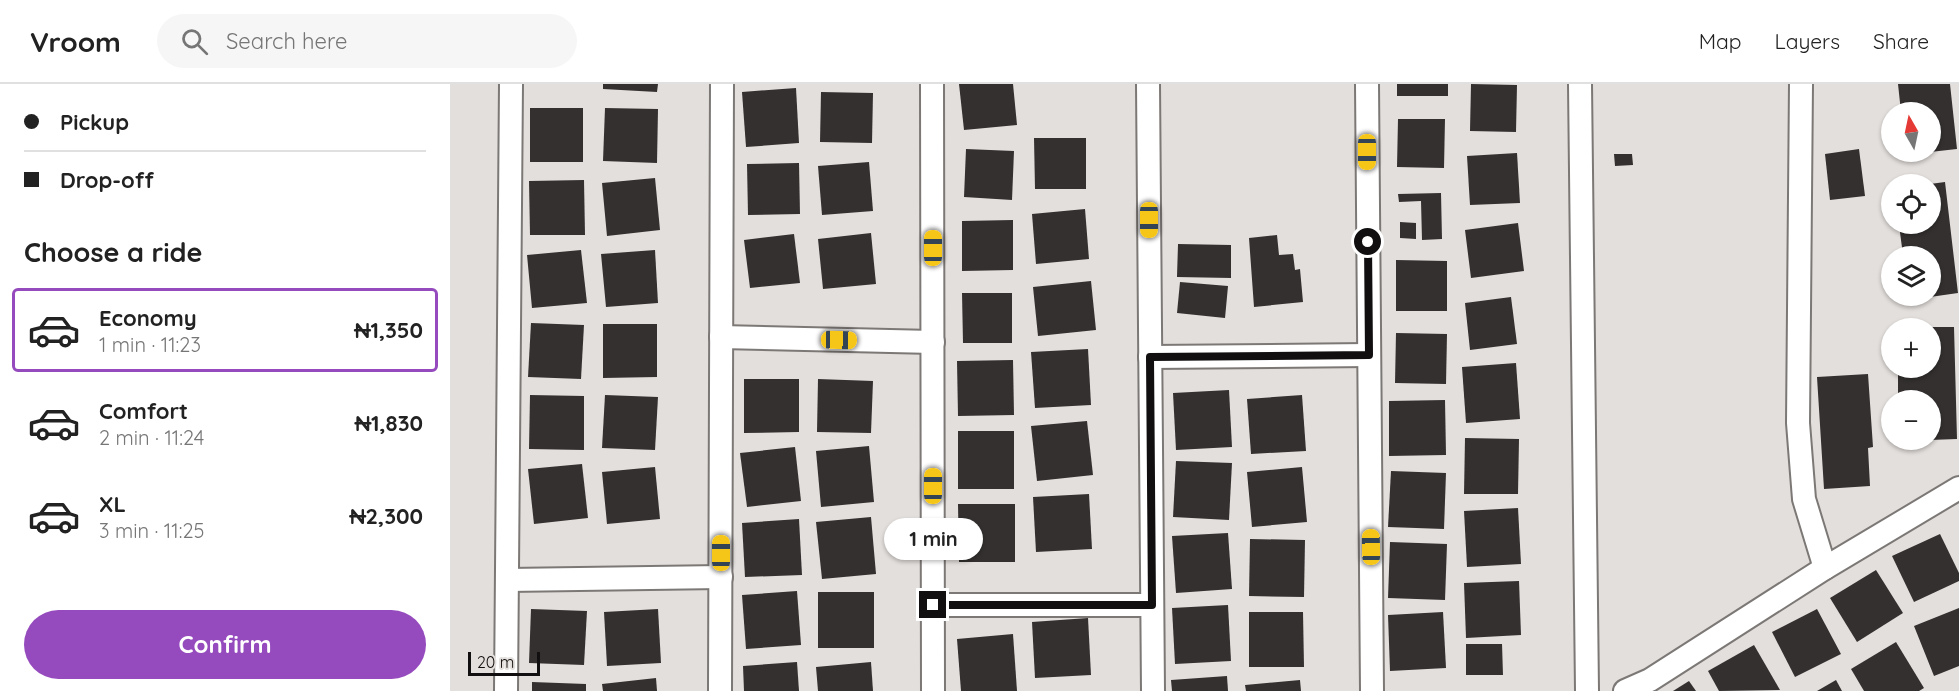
<!DOCTYPE html>
<meta charset="utf-8">
<style>
:root{--surface:#fff;--page:#f6f6f6;--text:#222;--muted:#767676;--line:#e0e0e0;--accent:#954bbd}
body{margin:0;font-family:Quicksand,sans-serif;background:var(--page);color:var(--text);height:100vh;display:flex;flex-direction:column;font-size:22px;white-space:nowrap}
*{box-sizing:border-box;margin:0}
p{font-size:20px;color:var(--muted)}
.icon{flex:none;width:33px;height:33px;fill:none;stroke:currentColor;stroke-width:2;stroke-linecap:round;stroke-linejoin:round}
.map{position:relative;flex:1;overflow:hidden}
.sheet{display:flex;flex-direction:column;background:var(--surface);width:450px}
.sheet>*{flex:none}
.hud{display:grid;align-content:center;height:132px;padding:0 24px;background:var(--surface)}
.needle{width:39px;rotate:351deg}
.controls{position:absolute;left:1431px;top:18px;display:grid;gap:12px}
.controls a{display:grid;place-items:center;width:60px;height:60px;border-radius:50%;background:var(--surface);box-shadow:0 2px 4px #0004;font-size:30px}
.scale{position:absolute;left:18px;bottom:15px;width:72px;box-sizing:border-box;padding-left:6px;border:3px solid #110f0f;border-top:0;font-size:16px;line-height:21px;white-space:nowrap;color:#110f0f;-webkit-text-stroke:4px #e3dfdc;paint-order:stroke}
.end{position:absolute;width:27px;height:27px;margin:-14px;border:8px solid #110f0f;background:#fff;box-shadow:0 0 0 3px #fff}
.from{border-radius:50%}
.bubble{position:absolute;height:42px;border-radius:21px;background:var(--surface);box-shadow:0 2px 4px #0004;font-size:20px;font-weight:700;line-height:42px;text-align:center}
.car{position:absolute;width:18px;height:36px;margin:-18px -9px;border-radius:8px;box-shadow:0 0 4px 2px #0007;background:linear-gradient(#f5c518 24%,#345 0 40%,#f5c518 0 76%,#345 0 86%,#f5c518 0)}
.hud b{display:flex;align-items:center;gap:21px;height:57px;font-size:22px}
.hud b+b{border-top:2px solid var(--line)}
.hud i{width:15px;height:15px;background:var(--text)}
ul{padding:0;list-style:none}
li{display:flex;align-items:center;gap:18px;height:84px;margin:0 12px 9px;padding:0 12px;border:3px solid transparent;border-radius:6px}
li div{flex:1}
li b{display:block;font-size:22px}
li em{font-style:normal;font-weight:700}
li.selected{border-color:var(--accent)}
li>.icon{width:54px;height:54px;stroke-width:1.5}
h2{padding:0 24px;font-size:27px;line-height:72px}
.cta{display:flex;gap:12px;margin-top:auto;padding:12px 24px}
.cta a{flex:1;height:69px;border-radius:36px;background:var(--accent);color:#fff;font-size:24px;font-weight:700;line-height:69px;text-align:center}
header{display:flex;align-items:center;gap:36px;box-sizing:border-box;height:84px;padding:0 30px;background:var(--surface);border-bottom:2px solid var(--line)}
header strong{font-size:28px}
nav{display:flex;gap:33px;margin-inline-start:auto;font-size:21px}
.search{width:420px;height:54px;background:var(--page);display:flex;align-items:center;gap:15px;box-sizing:border-box;padding:0 21px;border-radius:33px;color:var(--muted);font-size:22px}
main{display:flex;flex:1;min-height:0}
.map>svg:first-child{display:block}
.building{fill:#343030}
.lines{fill:none;stroke-linecap:round;stroke-linejoin:round}
.street-casing{stroke:#7c7876;stroke-width:26}
.street{stroke:#fff;stroke-width:22}
.route{stroke:#110f0f;stroke-width:8}
</style>
<header>
<strong>Vroom</strong>
<div class="search"><svg class="icon" aria-label="search" viewBox="0 0 24 24"><circle cx="10" cy="10" r="6"/><path d="M15 15l6 6"/></svg>Search here</div>
<nav><a>Map</a><a>Layers</a><a>Share</a></nav>
</header>
<main>
<section class="sheet">
<div class="hud">
<b><i class="from"></i>Pickup</b>
<b><i></i>Drop-off</b>
</div>
<h2>Choose a ride</h2>
<ul>
<li class="selected"><svg class="icon" aria-label="car" viewBox="0 0 24 24"><path d="M5 17H2v-5l4-1 3-4h7l3 4 3 1v5h-3M9 17h6M6 11h13"/><circle cx="7" cy="17" r="2"/><circle cx="17" cy="17" r="2"/></svg><div><b>Economy</b><p>1 min · 11:23</p></div><em>₦1,350</em></li>
<li><svg class="icon" aria-label="car" viewBox="0 0 24 24"><path d="M5 17H2v-5l4-1 3-4h7l3 4 3 1v5h-3M9 17h6M6 11h13"/><circle cx="7" cy="17" r="2"/><circle cx="17" cy="17" r="2"/></svg><div><b>Comfort</b><p>2 min · 11:24</p></div><em>₦1,830</em></li>
<li><svg class="icon" aria-label="car" viewBox="0 0 24 24"><path d="M5 17H2v-5l4-1 3-4h7l3 4 3 1v5h-3M9 17h6M6 11h13"/><circle cx="7" cy="17" r="2"/><circle cx="17" cy="17" r="2"/></svg><div><b>XL</b><p>3 min · 11:25</p></div><em>₦2,300</em></li>
</ul>
<div class="cta"><a>Confirm</a></div>
</section>
<div class="map">
<svg width="1509" height="607" viewBox="0 0 1509 607">
<rect width="100%" height="100%" fill="#e3dfdc"/>
<g class="building">
<path d="M153 0H208L207 8 153 5Z"/>
<path d="M509 0H563L567 41 514 46Z"/>
<rect x="947" y="0" width="51" height="12"/>
<path d="M1021 0 1067 1 1066 48 1020 47Z"/>
<path d="M1448 0H1500L1507 65 1480 68V28H1451Z"/>
<path d="M346 4 349 59 296 63 292 8Z"/>
<path d="M371 8 423 9 422 59 370 58Z"/>
<rect x="80" y="24" width="53" height="54"/>
<path d="M155 24 208 25 207 79 153 77Z"/>
<path d="M948 35H995L994 84 947 83Z"/>
<path d="M584 54H636V105H585Z"/>
<path d="M516 65 564 67 562 116 514 113Z"/>
<path d="M1409 65 1415 112 1380 116 1375 70Z"/>
<path d="M1067 69 1070 119 1020 121 1017 72Z"/>
<path d="M1164 70H1182L1183 81 1165 82Z"/>
<path d="M419 78 423 127 372 131 368 82Z"/>
<path d="M349 79 350 130 298 131 297 80Z"/>
<path d="M205 94 210 146 157 152 152 99Z"/>
<path d="M134 96 135 151H80L79 97Z"/>
<path d="M1495 98 1508 209 1480 213V172L1453 171 1449 141 1480 140V100Z"/>
<path d="M991 109 992 155 972 156 971 117 949 118 948 110Z"/>
<path d="M635 125 639 175 586 180 582 130Z"/>
<path d="M563 136V186L512 187V137Z"/>
<path d="M950 138 966 139V155L950 154Z"/>
<path d="M1068 139 1074 187 1021 194 1015 146Z"/>
<path d="M421 149 426 200 373 205 368 155Z"/>
<path d="M344 150 350 199 300 204 294 156Z"/>
<path d="M827 151 829 171 843 170 845 186 850 185 853 218 804 223 799 154Z"/>
<path d="M728 160 781 161V194L727 193Z"/>
<path d="M131 166 137 219 82 224 77 171Z"/>
<path d="M205 166 208 219 156 223 151 170Z"/>
<path d="M946 176 997 177V227H946Z"/>
<path d="M641 197 646 246 588 252 583 203Z"/>
<path d="M730 198 778 202 775 234 727 229Z"/>
<path d="M512 209H562V259H513Z"/>
<path d="M1061 213 1067 260 1020 266 1015 219Z"/>
<path d="M81 239 134 241 131 295 78 293Z"/>
<path d="M153 240H207V293L153 294Z"/>
<path d="M1480 243H1504L1507 355 1480 356V316H1448V284H1480Z"/>
<path d="M946 249 997 250 996 300 945 299Z"/>
<path d="M638 265 641 321 585 324 581 268Z"/>
<path d="M563 276 564 331 508 332 507 277Z"/>
<path d="M1066 279 1070 335 1016 339 1012 283Z"/>
<path d="M1418 290 1423 363 1418 364 1420 402 1374 405 1367 293Z"/>
<path d="M294 295H349V348L294 349Z"/>
<path d="M368 295 423 297 421 349 367 348Z"/>
<path d="M779 306 782 363 726 366 723 309Z"/>
<path d="M80 311 134 312V366L79 365Z"/>
<path d="M155 311 208 313 205 366 152 364Z"/>
<path d="M852 311 856 367 801 370 797 315Z"/>
<path d="M995 316 996 371 939 372V317Z"/>
<path d="M637 337 643 391 587 397 581 342Z"/>
<rect x="508" y="347" width="56" height="58"/>
<path d="M1015 354 1069 355 1068 410H1014Z"/>
<path d="M419 362 424 418 371 423 366 367Z"/>
<path d="M345 363 351 417 297 423 290 369Z"/>
<path d="M726 377 782 379 779 436 723 433Z"/>
<path d="M132 380 138 434 84 440 78 385Z"/>
<path d="M205 383 210 435 157 440 152 388Z"/>
<path d="M852 383 857 438 802 443 797 388Z"/>
<path d="M941 387 996 389 994 445 938 443Z"/>
<path d="M639 410 642 465 586 468 583 413Z"/>
<path d="M508 420H565V478H509Z"/>
<path d="M1068 424 1071 480 1017 483 1014 427Z"/>
<path d="M421 433 426 490 372 495 366 438Z"/>
<path d="M349 435 352 491 295 493 292 439Z"/>
<path d="M778 449 782 505 726 509 722 452Z"/>
<path d="M1490 450 1509 489V497L1464 518 1442 472Z"/>
<path d="M800 455 855 456 854 513 799 512Z"/>
<path d="M940 458 997 460 995 516 938 514Z"/>
<path d="M1426 486 1453 529 1407 558 1380 514Z"/>
<path d="M1069 497 1071 551 1016 554 1014 499Z"/>
<path d="M347 507 351 561 296 565 292 511Z"/>
<rect x="368" y="508" width="56" height="56"/>
<path d="M778 521 781 577 725 580 722 524Z"/>
<path d="M1509 524V582L1484 592 1464 542Z"/>
<path d="M81 525 137 527 134 581 79 579Z"/>
<path d="M208 525 211 579 157 582 154 528Z"/>
<path d="M1367 525 1391 570 1345 593 1322 548Z"/>
<path d="M799 528H853L854 583H799Z"/>
<path d="M993 528 996 584 940 587 938 531Z"/>
<path d="M638 534 641 591 585 594 582 538Z"/>
<path d="M563 550 567 607H511L507 555Z"/>
<path d="M1446 558 1474 604 1469 607H1414L1401 585Z"/>
<path d="M1016 560H1052L1053 591H1016Z"/>
<path d="M1304 561 1330 606 1269 607 1258 587Z"/>
<path d="M347 578 349 607H294L293 582Z"/>
<path d="M421 578 423 607H368L366 583Z"/>
<path d="M777 592 778 607H722L721 596Z"/>
<path d="M206 594 207 607H153L152 600Z"/>
<path d="M850 596 851 607H796L795 601Z"/>
<path d="M1386 596 1392 607H1367Z"/>
<path d="M1239 597 1246 607H1223Z"/>
<path d="M82 598 136 600V607H82Z"/>
</g>
<g class="lines">
<defs>
<g id="street">
<path d="M482 0 483 607"/>
<path d="M698 0 703 607"/>
<path d="M917 0 922 607"/>
<path d="M1130 0 1137 607"/>
<path d="M1351 0 1348 339 1354 415 1375 484"/>
<path d="M271 253 483 258"/>
<path d="M700 273 919 271"/>
<path d="M57 496 271 493"/>
<path d="M483 521H702"/>
<path d="M56 607 61 0"/>
<path d="M270 607 272 0"/>
<path d="M1175 607 1200 596 1375 484 1509 404"/>
</g>
</defs>
<use href="#street" class="street-casing"/>
<use href="#street" class="street"/>
</g>
<g class="lines">
<path class="route" d="M483 521H702L700 273 919 271 918 158"/>
</g>
</svg>
<div class="controls">
<a><svg class="needle" viewBox="-14 -14 28 28"><path d="M0-13l5 13h-10z" fill="#e53935"/><path d="M0 13l5-13h-10z" fill="#767676"/></svg></a>
<a><svg class="icon" aria-label="locate" viewBox="0 0 24 24"><circle cx="12" cy="12" r="6"/><path d="M12 2v4M12 18v4M2 12h4M18 12h4"/></svg></a>
<a><svg class="icon" aria-label="layers" viewBox="0 0 24 24"><path d="M12 4l9 5-9 5-9-5zM3 14l9 5 9-5"/></svg></a>
<a>+</a>
<a>−</a>
</div>
<div class="scale">20 m</div>
<i class="end from" style="left:918px;top:158px"></i>
<i class="end" style="left:483px;top:521px"></i>
<div class="bubble" style="left:434px;top:434px;width:99px">1 min</div>
<i class="car" style="left:917px;top:68px;rotate:180deg"></i>
<i class="car" style="left:699px;top:136px;rotate:180deg"></i>
<i class="car" style="left:483px;top:164px;rotate:0deg"></i>
<i class="car" style="left:389px;top:256px;rotate:91deg"></i>
<i class="car" style="left:483px;top:402px;rotate:0deg"></i>
<i class="car" style="left:921px;top:463px;rotate:359deg"></i>
<i class="car" style="left:271px;top:469px;rotate:0deg"></i>
</div>
</main>
